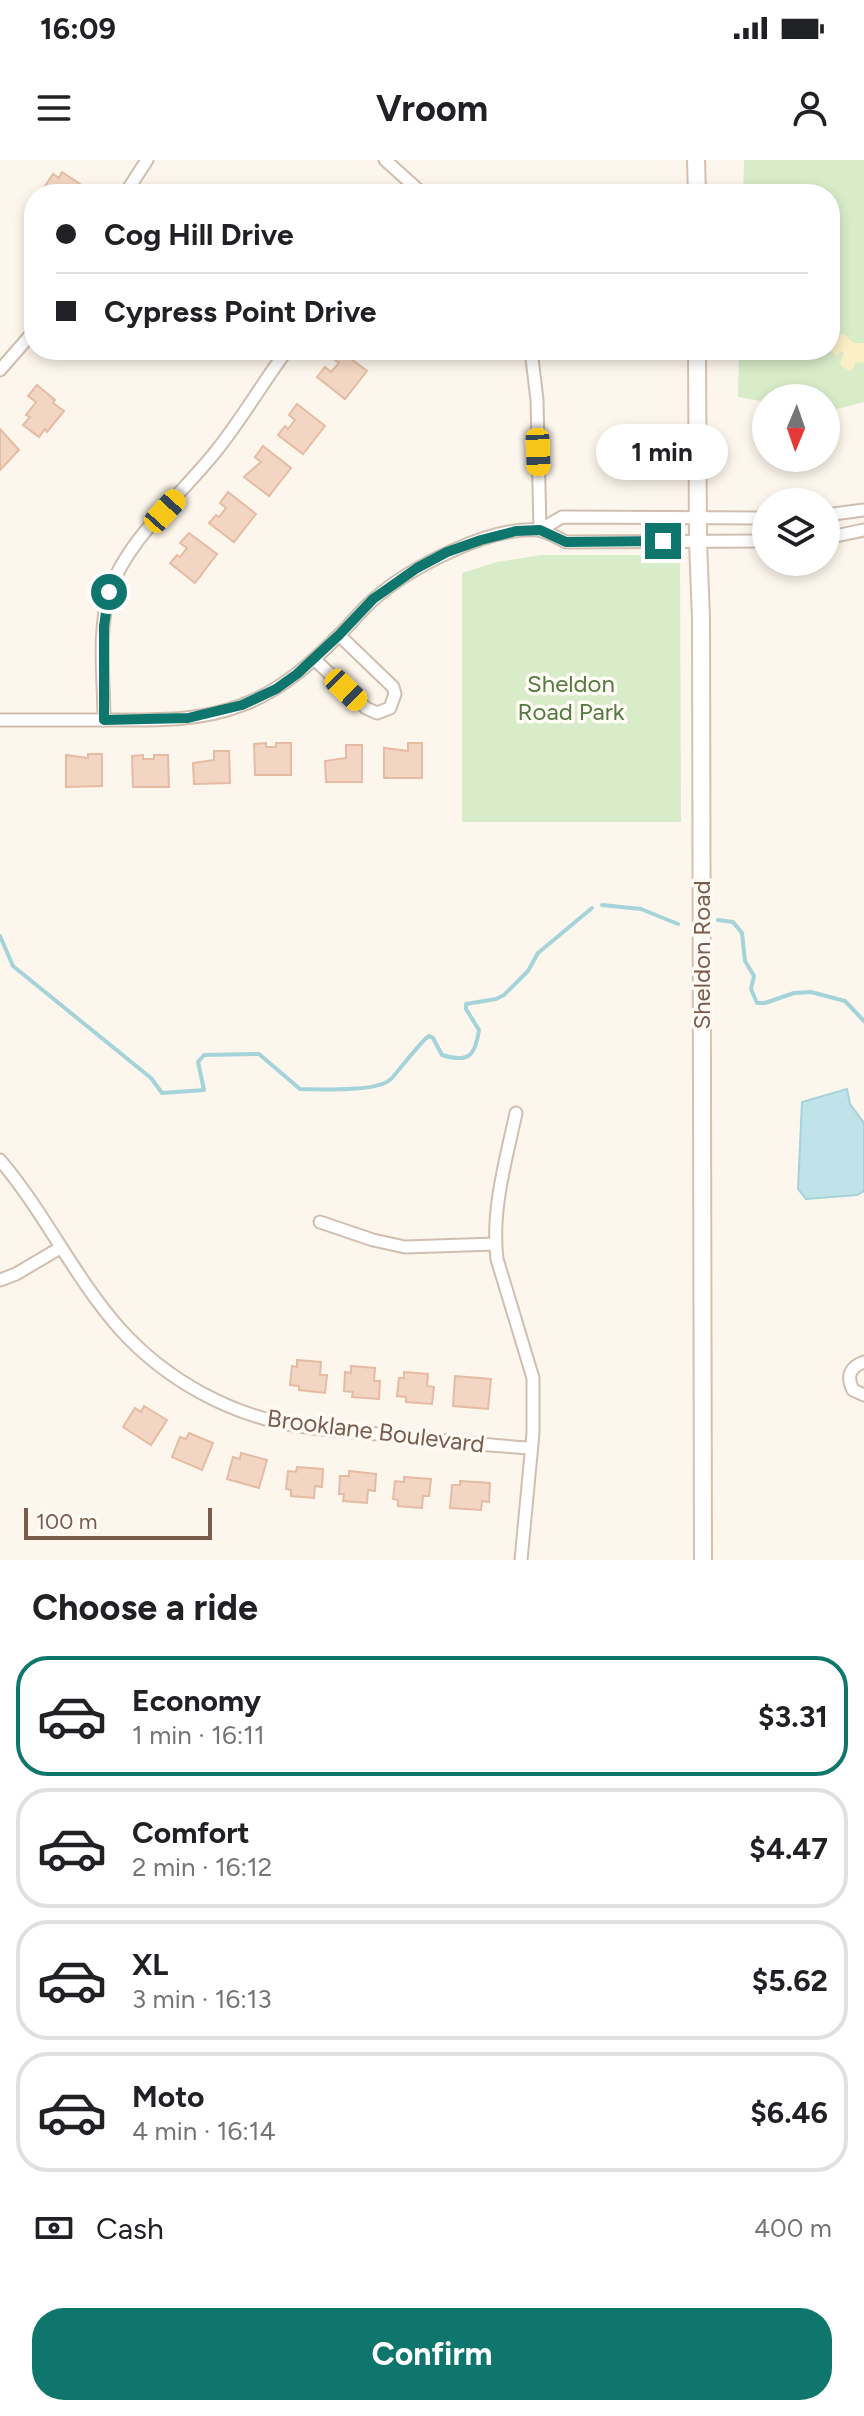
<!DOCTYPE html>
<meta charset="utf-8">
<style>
:root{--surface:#fff;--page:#f6f6f6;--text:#202124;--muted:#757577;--line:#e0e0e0;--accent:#0f766e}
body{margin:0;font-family:Figtree,sans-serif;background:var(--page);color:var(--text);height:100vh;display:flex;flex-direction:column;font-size:30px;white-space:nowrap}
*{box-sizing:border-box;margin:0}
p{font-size:26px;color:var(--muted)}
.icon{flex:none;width:44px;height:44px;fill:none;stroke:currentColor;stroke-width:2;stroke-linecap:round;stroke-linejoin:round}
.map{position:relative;height:1400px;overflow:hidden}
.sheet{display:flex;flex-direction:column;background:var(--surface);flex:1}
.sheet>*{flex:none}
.top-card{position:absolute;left:24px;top:24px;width:816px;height:176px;border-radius:32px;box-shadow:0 4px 12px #0003;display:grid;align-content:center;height:176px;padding:0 32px;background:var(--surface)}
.needle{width:52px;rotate:182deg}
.controls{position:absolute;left:752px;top:224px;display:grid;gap:16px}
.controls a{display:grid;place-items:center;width:88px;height:88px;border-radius:50%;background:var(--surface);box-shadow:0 4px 12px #0003;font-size:40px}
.scale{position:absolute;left:24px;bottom:20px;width:188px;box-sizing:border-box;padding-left:8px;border:4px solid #7a5c4d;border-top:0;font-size:22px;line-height:28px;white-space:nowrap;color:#7a5c4d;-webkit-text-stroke:6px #fffaf3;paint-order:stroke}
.end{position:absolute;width:36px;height:36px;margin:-18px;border:10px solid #0f766e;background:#fff;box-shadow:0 0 0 4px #fff}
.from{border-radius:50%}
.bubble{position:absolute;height:56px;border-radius:28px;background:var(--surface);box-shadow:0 4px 12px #0003;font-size:26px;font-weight:700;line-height:56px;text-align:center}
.car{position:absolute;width:24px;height:48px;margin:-24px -12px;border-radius:10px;box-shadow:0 0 6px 2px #0007;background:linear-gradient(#f5c518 24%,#345 0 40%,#f5c518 0 76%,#345 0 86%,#f5c518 0)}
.top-card b{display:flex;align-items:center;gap:28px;height:76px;font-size:30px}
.top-card b+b{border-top:2px solid var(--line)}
.top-card i{width:20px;height:20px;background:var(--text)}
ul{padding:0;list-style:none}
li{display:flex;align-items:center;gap:24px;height:120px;margin:0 16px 12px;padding:0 16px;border:4px solid var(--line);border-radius:32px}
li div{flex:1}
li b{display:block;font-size:30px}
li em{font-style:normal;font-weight:700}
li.selected{border-color:var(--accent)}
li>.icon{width:72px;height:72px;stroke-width:1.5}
h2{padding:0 32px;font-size:36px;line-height:96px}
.pay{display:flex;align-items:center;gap:20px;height:88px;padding:0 32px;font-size:30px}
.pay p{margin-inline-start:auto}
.primary-button{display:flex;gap:16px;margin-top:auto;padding:16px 32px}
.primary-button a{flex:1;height:92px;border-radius:32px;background:var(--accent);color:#fff;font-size:32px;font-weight:700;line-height:92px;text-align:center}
.status{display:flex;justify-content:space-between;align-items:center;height:56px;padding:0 40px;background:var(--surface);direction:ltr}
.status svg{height:22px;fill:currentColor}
header{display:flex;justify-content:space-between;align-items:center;height:104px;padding:0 32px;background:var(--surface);font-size:36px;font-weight:700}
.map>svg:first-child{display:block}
.green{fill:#d8ecc9}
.sand{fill:#fcefc7}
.water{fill:#bfe3e8;stroke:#a5d3da;stroke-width:2}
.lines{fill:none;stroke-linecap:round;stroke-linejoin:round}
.stream{stroke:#a5d3da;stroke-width:4}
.building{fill:#f3d5c3;stroke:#e6bba3;stroke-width:2}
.street-casing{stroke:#d1beb0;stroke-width:15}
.secondary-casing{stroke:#d6c0b0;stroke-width:20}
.street{stroke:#fff;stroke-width:11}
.secondary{stroke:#fff;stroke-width:16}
.route{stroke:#0f766e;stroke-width:10}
.labels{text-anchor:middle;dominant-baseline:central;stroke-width:7;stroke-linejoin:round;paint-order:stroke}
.park-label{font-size:24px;fill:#537a41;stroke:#fffaf3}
.street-label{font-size:24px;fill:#7a5c4d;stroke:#fffaf3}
</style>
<div class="status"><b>16:09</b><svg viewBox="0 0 49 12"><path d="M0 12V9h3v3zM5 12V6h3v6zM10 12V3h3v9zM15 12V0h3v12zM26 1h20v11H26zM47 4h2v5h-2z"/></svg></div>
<header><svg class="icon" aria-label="menu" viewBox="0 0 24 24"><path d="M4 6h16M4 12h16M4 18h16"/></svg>Vroom<svg class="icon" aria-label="person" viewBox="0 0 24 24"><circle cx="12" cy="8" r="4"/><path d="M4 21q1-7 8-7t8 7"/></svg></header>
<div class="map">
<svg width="864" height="1400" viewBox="0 0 864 1400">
<rect width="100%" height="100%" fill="#fdf6ec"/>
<g class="green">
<path d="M744 0H864V242L826 252V238H766V242L738 237 739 190H830V34H743Z"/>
<path d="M541 395H680L681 662H462V413L497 402Z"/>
</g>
<path class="sand" d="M844 174 854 183H864V203L855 202V207L850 211 840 205 844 193 840 191 837 197 831 191V185L838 181 839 175Z"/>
<path class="water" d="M847 929 850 944 864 963V1031L857 1035 806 1039 798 1029 802 942Z"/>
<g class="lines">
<g class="stream">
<path d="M602 745 641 749 678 764"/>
<path d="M718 760 733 762 742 773 745 801 754 816 751 829 757 843H765L794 833 811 832 845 841 864 861"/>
<path d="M0 776 13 806 151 918 162 933 204 930 198 902 204 895 259 894 300 929C321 929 379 933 392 918 400 909 421 881 429 876L433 878 442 895C468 903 475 897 479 870L466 849V844L496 839 504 835 528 811 538 793 592 748"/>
</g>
</g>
<g class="building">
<path d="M62 12 86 28 82 34H40L53 14 59 18Z"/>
<path d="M342 192 367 211 345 239 317 217 325 207 331 212 339 203 335 200Z"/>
<path d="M37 225 55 240 53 243 64 251 47 272 45 269 39 277 23 265 30 257 26 255 36 242 28 236Z"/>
<path d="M297 244 325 266 303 294 278 275 285 266 288 269 295 260 289 255Z"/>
<path d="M0 269 19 290 0 310Z"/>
<path d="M263 286 291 308 269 336 244 317 261 302 255 297Z"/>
<path d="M228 332 256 354 234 382 209 363 216 355 219 357 226 348 220 343Z"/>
<path d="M189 373 217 394 195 423 170 403 177 395 180 397 187 388 180 383Z"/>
<path d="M266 583V587H276V583H291V615H255L254 584Z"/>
<path d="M408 583H422V618H384V588L408 591Z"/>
<path d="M346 585H362V622H326L325 601 346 598Z"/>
<path d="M214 591H229L230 623 194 624 193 603 214 600Z"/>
<path d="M88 594H102V626L66 627V595L88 598Z"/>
<path d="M143 595V599H154V595H168L169 627H133L132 596Z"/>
<path d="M297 1200 321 1202 320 1215H327L325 1233 299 1230V1226L290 1225 292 1206 297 1207Z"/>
<path d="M351 1206 375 1208 374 1221H380L379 1239 352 1237 353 1232 344 1231 345 1212 351 1213Z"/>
<path d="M404 1212 428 1214 427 1226 434 1227 432 1244 406 1242V1237L397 1236 399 1218H404Z"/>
<path d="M455 1216 491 1219 488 1249 453 1246Z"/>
<path d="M144 1246 167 1260 151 1285 123 1267 135 1248 141 1252Z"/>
<path d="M189 1273 213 1283 202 1310 172 1297 180 1277 186 1279Z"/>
<path d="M241 1293 267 1300 259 1328 227 1319 233 1297 240 1299Z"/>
<path d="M297 1307 323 1309 322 1327 315 1326 314 1338 291 1336V1330L286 1329 288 1311 296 1312Z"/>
<path d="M349 1311 376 1314 375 1331 368 1330 367 1343 343 1341 344 1334H339L340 1316H349Z"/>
<path d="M404 1317 431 1319 429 1336H423L422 1348 398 1346V1340L393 1339 395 1321 404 1322Z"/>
<path d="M460 1321 490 1323 489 1342 482 1341 481 1350 450 1348 452 1325H460Z"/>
</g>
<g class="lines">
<defs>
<g id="street">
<path d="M385 0 423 34"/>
<path d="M125 34 147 0"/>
<path d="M531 190 537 240 540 370"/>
<path d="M0 210 34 171"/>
<path d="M826 355 864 350"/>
<path d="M540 370 562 357 766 358"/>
<path d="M826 378 864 370"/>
<path d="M314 499 366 548 377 553 390 548 395 534 393 527 339 475"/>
<path d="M0 560C39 560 77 560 116 560 158 560 201 561 242 545 280 531 311 504 339 475 351 464 361 450 373 440 409 408 489 366 538 370 547 371 557 378 566 382L766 381"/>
<path d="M104 560C104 519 97 471 110 431 127 378 186 331 220 286 244 255 264 221 287 190"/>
<path d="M516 953C506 1000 491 1050 497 1099L533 1218V1273L521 1400"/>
<path d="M0 1000C45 1053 74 1117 120 1169 166 1220 231 1256 299 1266 329 1271 360 1272 390 1275 437 1280 483 1285 530 1288"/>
<path d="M320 1062 373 1080 405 1087 495 1084"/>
<path d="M0 1120 16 1114 60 1088"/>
<path d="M864 1202C850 1207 846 1216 853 1230L864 1235"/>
</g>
<g id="secondary">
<path d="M696 0 697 34"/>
<path d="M697 190 698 381 701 458 703 1400"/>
</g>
</defs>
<use href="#street" class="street-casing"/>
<use href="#secondary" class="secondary-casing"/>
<use href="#street" class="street"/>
<use href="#secondary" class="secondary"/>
</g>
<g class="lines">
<path class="route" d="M109 432 104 466V560L188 558 242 545 276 529 297 514 339 475 373 439 417 408 447 392 481 380 516 371 540 370 566 382 663 381"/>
</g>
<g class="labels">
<g class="park-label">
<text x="571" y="523">Sheldon<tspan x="571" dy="28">Road Park</tspan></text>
</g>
<g class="street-label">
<text transform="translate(701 795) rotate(-90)">Sheldon Road</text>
<text transform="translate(376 1271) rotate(7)">Brooklane Boulevard</text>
</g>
</g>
</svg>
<div class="controls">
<a><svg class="needle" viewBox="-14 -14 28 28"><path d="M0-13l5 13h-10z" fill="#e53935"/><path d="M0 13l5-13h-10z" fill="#757577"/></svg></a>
<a><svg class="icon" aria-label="layers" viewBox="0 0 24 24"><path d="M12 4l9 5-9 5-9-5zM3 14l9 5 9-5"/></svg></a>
</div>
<div class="scale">100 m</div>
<i class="end from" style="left:109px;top:432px"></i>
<i class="end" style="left:663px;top:381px"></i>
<div class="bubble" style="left:596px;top:264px;width:132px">1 min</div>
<i class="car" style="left:538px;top:292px;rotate:178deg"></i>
<i class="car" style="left:165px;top:351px;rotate:42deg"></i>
<i class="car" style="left:346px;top:530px;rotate:134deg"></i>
<div class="top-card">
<b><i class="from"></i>Cog Hill Drive</b>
<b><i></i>Cypress Point Drive</b>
</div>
</div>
<section class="sheet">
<h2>Choose a ride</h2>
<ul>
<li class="selected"><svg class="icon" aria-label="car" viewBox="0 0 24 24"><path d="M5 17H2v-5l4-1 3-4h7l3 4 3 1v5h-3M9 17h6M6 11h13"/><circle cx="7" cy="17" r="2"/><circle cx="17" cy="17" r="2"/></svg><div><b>Economy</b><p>1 min · 16:11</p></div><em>$3.31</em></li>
<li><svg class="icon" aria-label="car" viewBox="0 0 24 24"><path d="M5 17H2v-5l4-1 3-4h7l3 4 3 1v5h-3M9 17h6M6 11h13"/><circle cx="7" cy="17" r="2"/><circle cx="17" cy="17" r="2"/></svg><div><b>Comfort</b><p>2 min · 16:12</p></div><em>$4.47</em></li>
<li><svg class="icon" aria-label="car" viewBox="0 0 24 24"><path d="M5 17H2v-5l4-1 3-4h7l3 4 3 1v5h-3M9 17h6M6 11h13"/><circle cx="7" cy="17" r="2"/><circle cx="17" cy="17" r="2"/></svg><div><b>XL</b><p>3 min · 16:13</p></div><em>$5.62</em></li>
<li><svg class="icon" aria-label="car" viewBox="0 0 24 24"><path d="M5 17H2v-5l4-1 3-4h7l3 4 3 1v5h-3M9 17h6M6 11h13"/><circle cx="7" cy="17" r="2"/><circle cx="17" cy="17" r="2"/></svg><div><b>Moto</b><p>4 min · 16:14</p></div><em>$6.46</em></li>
</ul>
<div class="pay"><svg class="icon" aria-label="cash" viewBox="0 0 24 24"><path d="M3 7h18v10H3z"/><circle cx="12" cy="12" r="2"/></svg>Cash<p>400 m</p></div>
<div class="primary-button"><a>Confirm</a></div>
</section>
